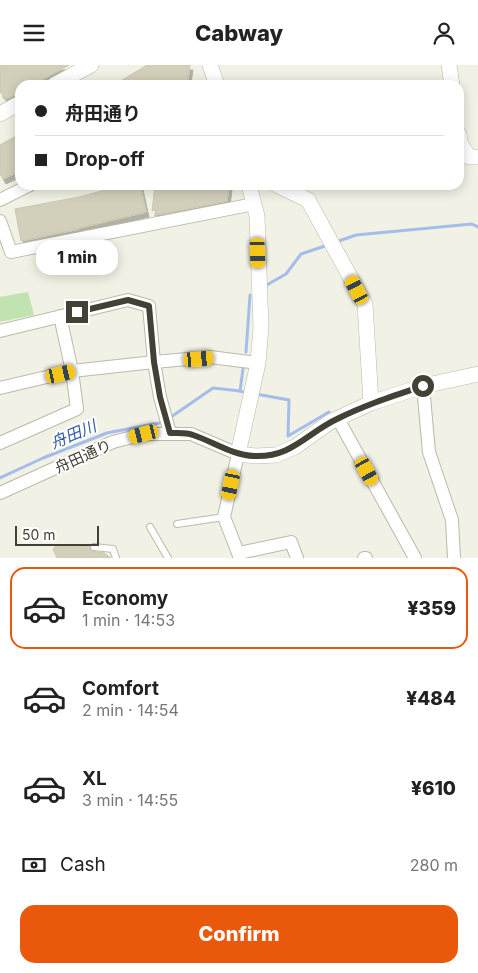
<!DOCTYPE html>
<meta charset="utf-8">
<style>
:root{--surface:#fff;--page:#f2f2f2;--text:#222;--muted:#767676;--line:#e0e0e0;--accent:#ea580c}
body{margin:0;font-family:Inter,"Noto Sans JP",sans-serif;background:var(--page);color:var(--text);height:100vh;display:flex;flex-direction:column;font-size:19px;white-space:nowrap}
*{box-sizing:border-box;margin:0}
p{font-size:16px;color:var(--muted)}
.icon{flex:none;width:28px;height:28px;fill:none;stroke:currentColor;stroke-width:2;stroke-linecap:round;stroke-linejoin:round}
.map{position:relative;height:493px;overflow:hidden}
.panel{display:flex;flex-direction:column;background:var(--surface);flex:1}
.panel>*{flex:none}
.top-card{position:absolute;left:15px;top:15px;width:449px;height:110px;border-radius:15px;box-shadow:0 2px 12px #0003;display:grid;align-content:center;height:110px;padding:0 20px;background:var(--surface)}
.scale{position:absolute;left:15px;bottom:12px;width:84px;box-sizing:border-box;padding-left:5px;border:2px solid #434135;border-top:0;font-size:14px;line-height:18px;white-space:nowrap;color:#434135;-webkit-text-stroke:4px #fff;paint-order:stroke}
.end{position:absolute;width:22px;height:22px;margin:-11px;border:6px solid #434135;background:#fff;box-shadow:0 0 0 2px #fff}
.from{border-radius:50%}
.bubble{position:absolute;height:35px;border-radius:15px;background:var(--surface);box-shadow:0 2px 12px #0003;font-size:16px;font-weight:800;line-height:35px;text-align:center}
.car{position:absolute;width:15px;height:30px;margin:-15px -8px;border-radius:6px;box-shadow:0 0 4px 1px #0007;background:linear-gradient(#f5c518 24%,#345 0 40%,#f5c518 0 76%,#345 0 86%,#f5c518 0)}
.top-card b{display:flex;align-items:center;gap:18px;height:48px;font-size:19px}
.top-card b+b{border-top:1px solid var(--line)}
.top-card i{width:12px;height:12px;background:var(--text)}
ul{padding:9px 0 0;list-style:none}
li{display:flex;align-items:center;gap:15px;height:82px;margin:0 10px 8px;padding:0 10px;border:2px solid transparent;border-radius:15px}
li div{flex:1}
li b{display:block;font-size:19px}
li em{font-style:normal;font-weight:800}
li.current{border-color:var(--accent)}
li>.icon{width:45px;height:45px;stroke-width:1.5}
.pay{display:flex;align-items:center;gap:12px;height:55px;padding:0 20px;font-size:19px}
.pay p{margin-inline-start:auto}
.action{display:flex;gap:10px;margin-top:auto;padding:10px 20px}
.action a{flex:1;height:58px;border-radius:15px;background:var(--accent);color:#fff;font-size:20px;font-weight:800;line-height:58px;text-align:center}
header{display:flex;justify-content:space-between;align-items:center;height:65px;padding:0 20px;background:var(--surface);font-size:22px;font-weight:800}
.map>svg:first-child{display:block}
.green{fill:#c0e3b0}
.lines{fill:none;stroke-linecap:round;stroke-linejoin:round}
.stream{stroke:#a4bdeb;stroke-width:3}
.building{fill:#d2cfbb;stroke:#ccc8af;filter:url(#shadow)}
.service-casing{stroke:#bcbaa8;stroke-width:8}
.minor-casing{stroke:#bcbaa8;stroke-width:14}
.tertiary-casing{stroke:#bcbaa8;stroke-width:16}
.service{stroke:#fff;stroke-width:6}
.minor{stroke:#fff;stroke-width:12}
.tertiary{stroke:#fff;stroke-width:15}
.route{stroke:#434135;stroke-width:6}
.labels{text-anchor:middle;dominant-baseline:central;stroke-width:4;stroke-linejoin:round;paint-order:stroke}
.street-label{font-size:15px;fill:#434135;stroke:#fff}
.water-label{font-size:16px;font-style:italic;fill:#365ca8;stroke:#fff}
</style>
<header><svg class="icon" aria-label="menu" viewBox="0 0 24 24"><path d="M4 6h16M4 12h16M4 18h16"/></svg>Cabway<svg class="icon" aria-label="person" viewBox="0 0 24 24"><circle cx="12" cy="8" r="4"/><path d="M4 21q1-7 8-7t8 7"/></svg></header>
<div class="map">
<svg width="478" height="493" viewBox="0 0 478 493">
<defs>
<filter id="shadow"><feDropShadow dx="3" dy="5" stdDeviation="0" flood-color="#0004"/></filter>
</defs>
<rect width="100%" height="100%" fill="#f1f1e5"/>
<path class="green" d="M28 227 34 250 0 257V232Z"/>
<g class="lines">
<g class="stream">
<path d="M336 177 356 170 472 159 478 162"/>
<path d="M265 221 286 209 301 189 328 180"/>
<path d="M246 287 250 230"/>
<path d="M240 326 247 328"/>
<path d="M256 329 289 335 288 371 329 347"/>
<path d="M171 352 213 323 240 326 243 304"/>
<path d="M0 413 43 393 107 368 159 358"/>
</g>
</g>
<g class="building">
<path d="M0 0H69L32 20H20V27L6 34 0 27Z"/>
<path d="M147 0H190L187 20H114Z"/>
<path d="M20 69V106L3 114 0 109V80Z"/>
<path d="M124 120H140L146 147 79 163V164L21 176 15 144 79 132Z"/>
<path d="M155 120H229L227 136 156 150 155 145 152 146Z"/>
<path d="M57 480 89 481 91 486 104 488 111 493H57L53 484Z"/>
</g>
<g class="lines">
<defs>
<g id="service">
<path d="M177 459 224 452"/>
<path d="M150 462 168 493"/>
<path d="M94 482 113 484 116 493"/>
</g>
<g id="minor">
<path d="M0 135 30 120"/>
<path d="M0 156 11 187 254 139"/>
<path d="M0 266 128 235 149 241 154 297 160 332 170 368"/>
<path d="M423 321 429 387 452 455 454 493"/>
<path d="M0 323 72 306 154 297 210 292 258 298"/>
<path d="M338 354 415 493"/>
<path d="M0 378 77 344 72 306 60 251"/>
<path d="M0 428 113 377 144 369H191L238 389 224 452 240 493"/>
<path d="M239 488 291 477 297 493"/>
<path d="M364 493H366"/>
</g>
<g id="tertiary">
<path d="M210 0 217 20"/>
<path d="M449 0 452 20"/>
<path d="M54 20 91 0"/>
<path d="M0 49 20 38"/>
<path d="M459 69 460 78 469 92H478"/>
<path d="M249 120 257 151 261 262 258 298 238 389 256 391 276 390 295 382 330 357 371 338 423 321 478 309"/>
<path d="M277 120 308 135 365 239 371 338"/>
</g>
</defs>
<use href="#service" class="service-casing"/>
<use href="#minor" class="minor-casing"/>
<use href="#tertiary" class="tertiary-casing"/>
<use href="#service" class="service"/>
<use href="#minor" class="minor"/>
<use href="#tertiary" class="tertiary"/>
</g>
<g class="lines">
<path class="route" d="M77 247 128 235 149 241 154 297 160 332 170 368C178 368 186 367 193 370 214 377 232 390 254 391 291 393 307 368 337 354 365 340 393 331 423 321"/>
</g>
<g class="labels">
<g class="street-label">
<text transform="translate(83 391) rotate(-24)">舟田通り</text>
</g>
<g class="water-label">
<text transform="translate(73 369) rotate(-23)">舟田川</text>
</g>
</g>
</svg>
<div class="scale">50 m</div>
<i class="end from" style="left:423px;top:321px"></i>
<i class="end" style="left:77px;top:247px"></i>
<div class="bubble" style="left:36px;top:175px;width:82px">1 min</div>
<i class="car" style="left:258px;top:188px;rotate:178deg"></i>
<i class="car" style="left:357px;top:225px;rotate:332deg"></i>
<i class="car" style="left:199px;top:294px;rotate:85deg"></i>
<i class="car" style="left:61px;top:309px;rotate:77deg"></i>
<i class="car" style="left:144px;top:369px;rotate:256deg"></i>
<i class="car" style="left:367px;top:406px;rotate:151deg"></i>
<i class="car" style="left:231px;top:420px;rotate:192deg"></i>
<div class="top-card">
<b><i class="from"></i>舟田通り</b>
<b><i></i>Drop-off</b>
</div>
</div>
<section class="panel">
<ul>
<li class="current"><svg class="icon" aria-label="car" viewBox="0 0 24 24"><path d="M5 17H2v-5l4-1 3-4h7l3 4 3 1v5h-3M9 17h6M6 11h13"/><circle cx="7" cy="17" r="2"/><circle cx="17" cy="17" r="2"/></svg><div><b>Economy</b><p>1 min · 14:53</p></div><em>¥359</em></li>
<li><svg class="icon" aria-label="car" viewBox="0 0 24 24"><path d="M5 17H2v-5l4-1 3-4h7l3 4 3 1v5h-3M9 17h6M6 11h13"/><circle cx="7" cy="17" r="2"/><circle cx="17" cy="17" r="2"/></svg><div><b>Comfort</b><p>2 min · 14:54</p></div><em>¥484</em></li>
<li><svg class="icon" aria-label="car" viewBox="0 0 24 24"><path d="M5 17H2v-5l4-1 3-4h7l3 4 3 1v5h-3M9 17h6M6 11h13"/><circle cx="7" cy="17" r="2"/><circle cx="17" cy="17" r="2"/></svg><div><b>XL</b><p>3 min · 14:55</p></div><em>¥610</em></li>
</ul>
<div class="pay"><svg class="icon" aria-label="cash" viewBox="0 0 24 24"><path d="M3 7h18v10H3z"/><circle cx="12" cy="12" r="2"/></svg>Cash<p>280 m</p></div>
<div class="action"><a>Confirm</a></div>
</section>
